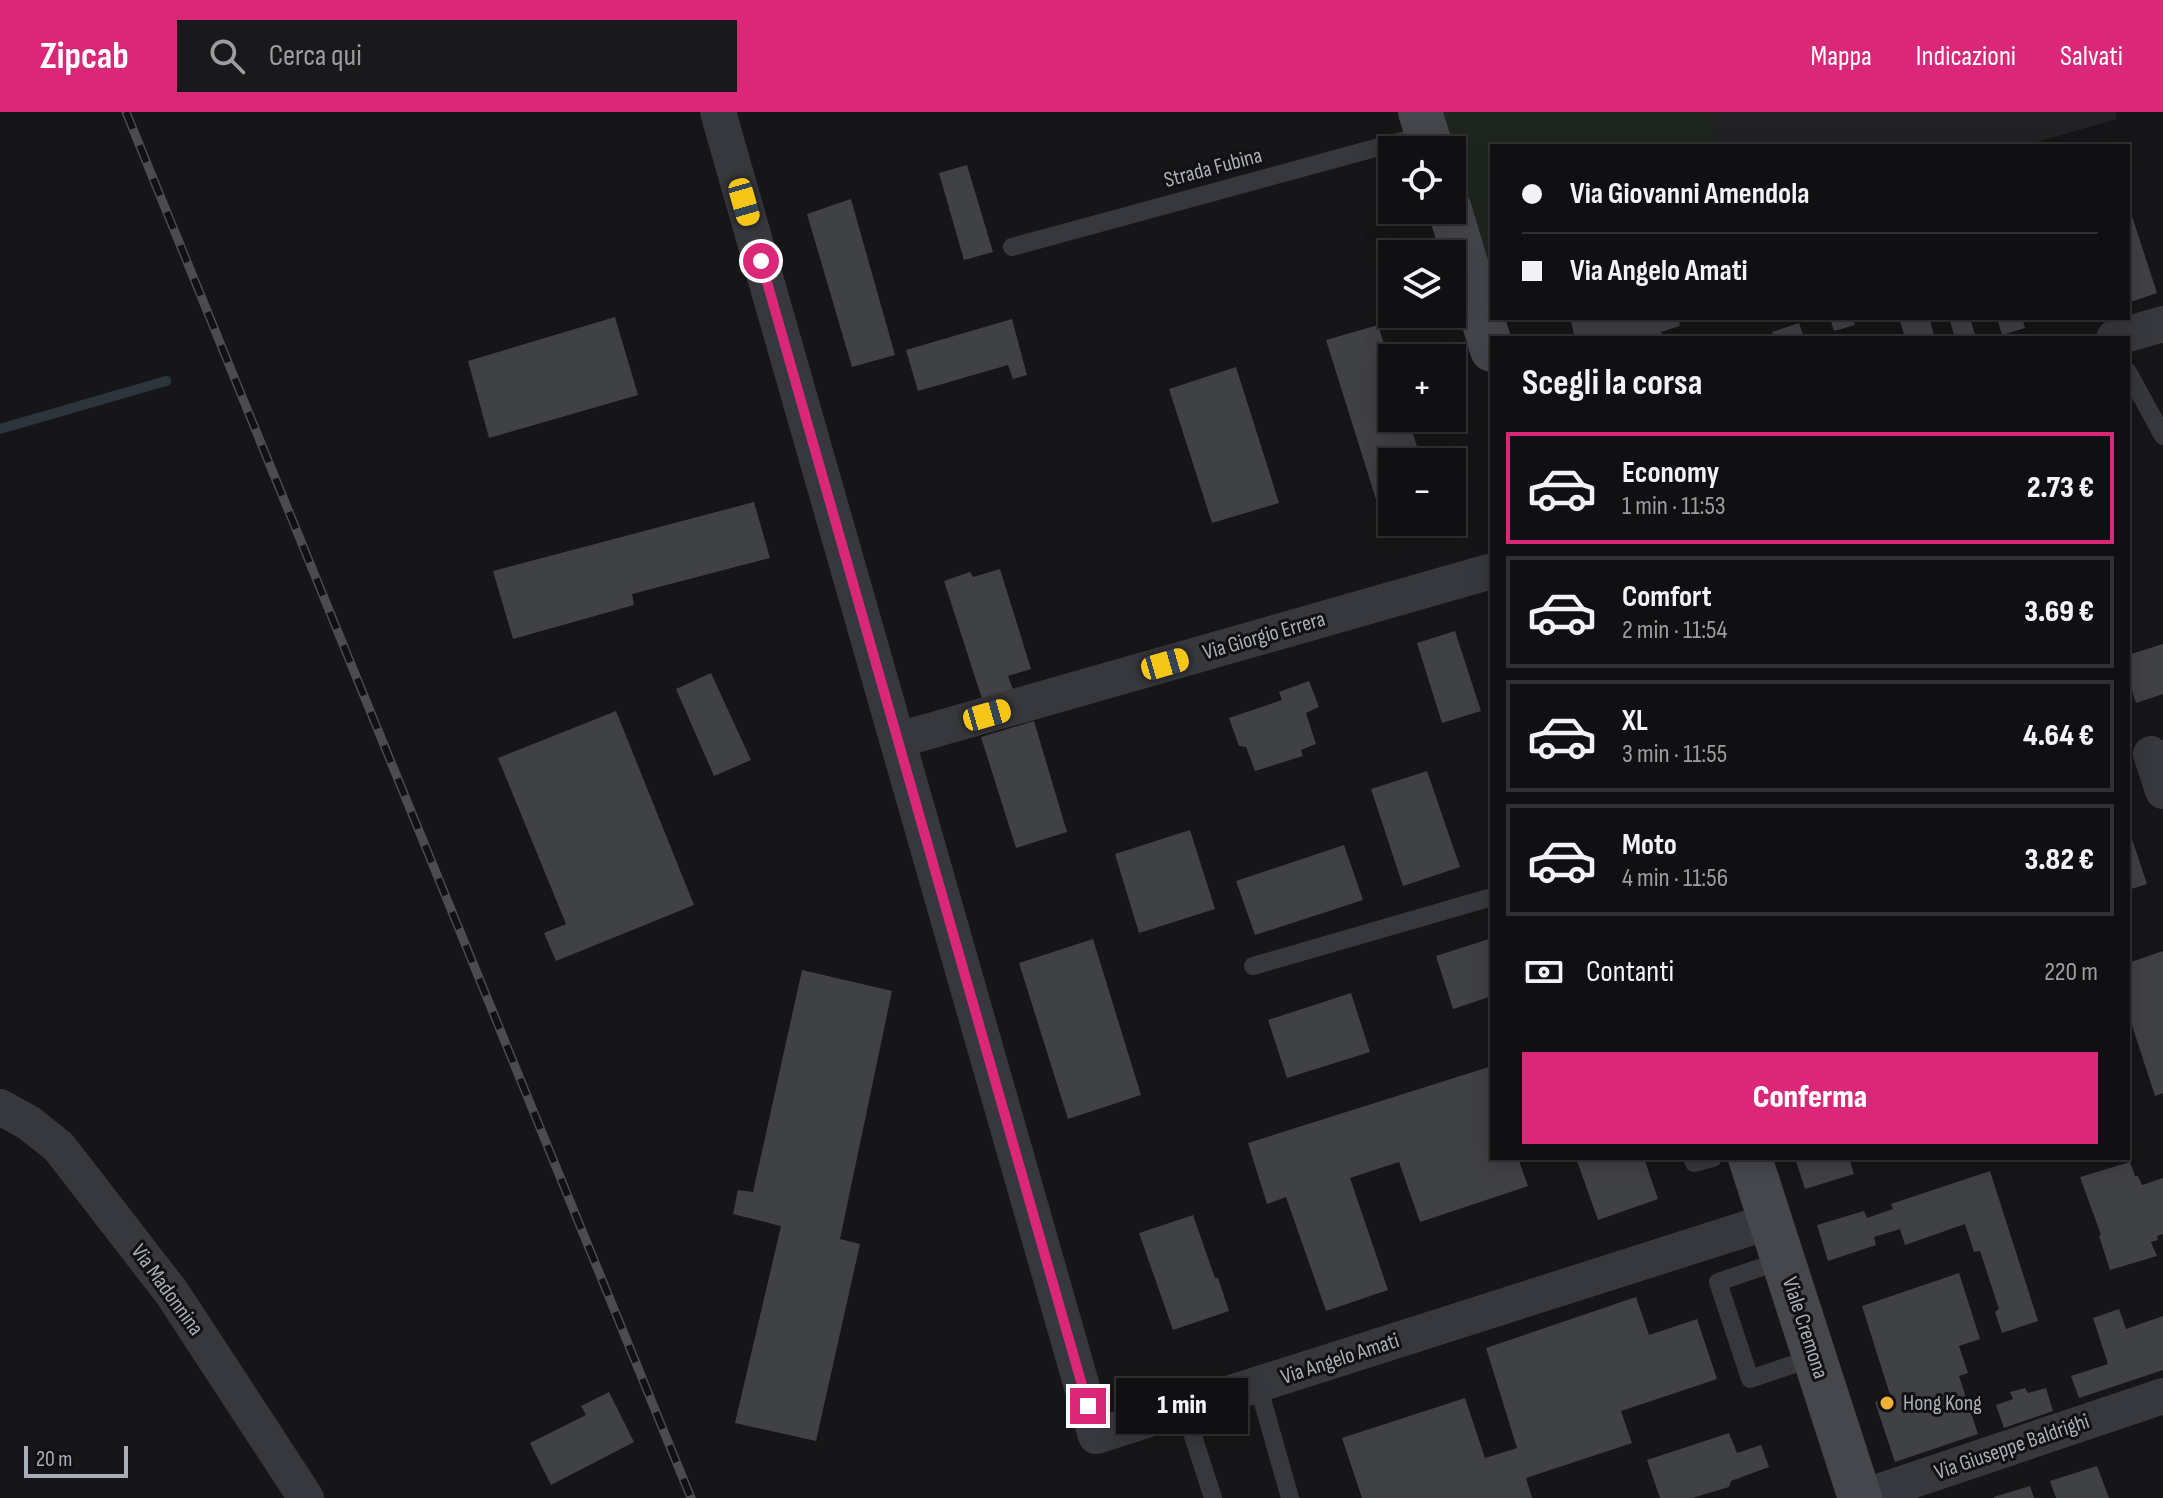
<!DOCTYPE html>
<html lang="it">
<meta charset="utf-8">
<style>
:root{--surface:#101012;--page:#19191b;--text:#f1f3f6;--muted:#9c9d9f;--line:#303032;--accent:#db2777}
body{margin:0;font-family:"Sofia Sans Condensed",sans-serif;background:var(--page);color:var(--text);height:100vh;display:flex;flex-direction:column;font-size:30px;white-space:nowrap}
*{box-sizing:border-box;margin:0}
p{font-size:26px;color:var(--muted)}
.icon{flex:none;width:44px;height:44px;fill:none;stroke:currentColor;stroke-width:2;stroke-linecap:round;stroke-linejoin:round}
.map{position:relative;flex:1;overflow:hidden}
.details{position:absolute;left:1490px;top:224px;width:640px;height:824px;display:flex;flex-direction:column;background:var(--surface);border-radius:0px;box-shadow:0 4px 20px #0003,0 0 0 2px var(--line)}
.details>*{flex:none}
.hud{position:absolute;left:1490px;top:32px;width:640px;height:176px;border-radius:0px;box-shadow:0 4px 20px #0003,0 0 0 2px var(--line);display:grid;align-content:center;height:176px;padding:0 32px;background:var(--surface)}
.tools{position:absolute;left:1378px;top:24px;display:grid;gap:16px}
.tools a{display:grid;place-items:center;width:88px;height:88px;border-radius:0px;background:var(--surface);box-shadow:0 4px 20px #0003,0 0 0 2px var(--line);font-size:40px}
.scale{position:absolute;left:24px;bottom:20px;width:104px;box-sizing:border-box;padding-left:8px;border:4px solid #a8adb8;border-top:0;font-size:22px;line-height:28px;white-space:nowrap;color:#a8adb8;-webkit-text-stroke:6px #111113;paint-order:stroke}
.end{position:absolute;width:36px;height:36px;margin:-18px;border:10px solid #db2777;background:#fff;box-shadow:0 0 0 4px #fff}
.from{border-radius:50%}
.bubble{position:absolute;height:56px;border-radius:0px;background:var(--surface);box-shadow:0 4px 20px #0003,0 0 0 2px var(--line);font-size:26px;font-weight:800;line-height:56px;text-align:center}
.car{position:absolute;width:24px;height:48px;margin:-24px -12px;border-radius:10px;box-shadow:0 0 6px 2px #0007;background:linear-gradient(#f5c518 24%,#345 0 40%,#f5c518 0 76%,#345 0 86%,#f5c518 0)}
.hud b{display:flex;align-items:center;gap:28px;height:76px;font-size:30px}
.hud b+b{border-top:2px solid var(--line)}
.hud i{width:20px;height:20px;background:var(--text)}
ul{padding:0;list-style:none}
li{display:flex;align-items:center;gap:24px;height:112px;margin:0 16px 12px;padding:0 16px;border:4px solid var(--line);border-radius:0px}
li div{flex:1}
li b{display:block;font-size:30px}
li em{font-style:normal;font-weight:800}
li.selected{border-color:var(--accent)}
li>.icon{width:72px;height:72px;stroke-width:1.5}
h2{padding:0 32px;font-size:36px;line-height:96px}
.pay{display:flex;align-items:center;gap:20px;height:88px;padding:0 32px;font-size:30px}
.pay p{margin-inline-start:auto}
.action{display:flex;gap:16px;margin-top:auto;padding:16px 32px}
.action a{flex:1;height:92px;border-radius:0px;background:var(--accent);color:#fff;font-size:32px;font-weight:800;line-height:92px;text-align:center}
header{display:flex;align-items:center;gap:48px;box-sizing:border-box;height:112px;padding:0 40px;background:var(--accent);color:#fff}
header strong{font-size:38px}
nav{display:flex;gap:44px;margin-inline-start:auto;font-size:28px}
.search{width:560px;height:72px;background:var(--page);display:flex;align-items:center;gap:20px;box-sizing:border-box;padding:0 28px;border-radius:0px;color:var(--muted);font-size:30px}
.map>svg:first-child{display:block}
.built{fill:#222225}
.green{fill:#1e261f}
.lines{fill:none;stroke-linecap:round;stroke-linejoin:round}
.stream{stroke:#2c353c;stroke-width:10}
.building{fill:#404145}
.lane{stroke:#37383d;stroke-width:18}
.street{stroke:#37383d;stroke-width:36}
.secondary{stroke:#45474d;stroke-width:44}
.rail-casing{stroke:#4a4c52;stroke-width:9}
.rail{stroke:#111113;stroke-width:6;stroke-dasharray:18;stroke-linecap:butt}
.route{stroke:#db2777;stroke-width:10}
.poi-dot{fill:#f2b134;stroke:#111113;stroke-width:3}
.labels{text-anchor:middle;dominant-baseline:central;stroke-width:6;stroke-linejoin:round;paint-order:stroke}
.street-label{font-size:22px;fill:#a8adb8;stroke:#111113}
.poi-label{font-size:22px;fill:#a8adb8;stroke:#111113;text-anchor:start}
</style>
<header>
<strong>Zipcab</strong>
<div class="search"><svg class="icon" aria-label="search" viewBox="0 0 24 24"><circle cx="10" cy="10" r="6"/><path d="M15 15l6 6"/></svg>Cerca qui</div>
<nav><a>Mappa</a><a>Indicazioni</a><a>Salvati</a></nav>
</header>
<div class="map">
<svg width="2163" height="1386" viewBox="0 0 2163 1386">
<rect width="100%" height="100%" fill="#161618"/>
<path class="built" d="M1711 0H2115L2117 7 2023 34H1720Z"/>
<path class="green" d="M1441 0H1711L1720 34H1492V168Z"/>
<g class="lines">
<path class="stream" d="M0 317 166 269"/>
</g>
<g class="building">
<path d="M967 53 993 140 964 148 939 61Z"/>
<path d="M851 87 895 243 852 255 807 102Z"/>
<path d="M2132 104 2157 181 2128 191V105Z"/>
<path d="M615 205 638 283 489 326 468 249Z"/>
<path d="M1570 206H1685V207L1679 209 1680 214 1661 220 1663 224 1657 226H1575Z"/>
<path d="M1830 206H1853L1855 213 1834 219Z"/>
<path d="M1899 206H1929L1935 226H1905Z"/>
<path d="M1949 206H1970L1976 226H1955Z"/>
<path d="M1997 206H2022L2025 216 2002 223Z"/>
<path d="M1012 207 1027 263 1013 267 1008 253 918 279 906 238Z"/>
<path d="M1799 211 1804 226H1774L1772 220Z"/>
<path d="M1378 213 1392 257V306H1408L1422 350H1392V410L1401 411 1385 416 1326 228Z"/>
<path d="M1236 255 1279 391 1212 411 1169 277Z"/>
<path d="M754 390 770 446 632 482 634 493 513 527 493 459Z"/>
<path d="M1000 457 1031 557 1008 564 1014 580 983 590 944 469 970 460 973 465Z"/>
<path d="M1455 519 1481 599 1442 611 1417 531Z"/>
<path d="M2163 532V582L2136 591 2128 567V543Z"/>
<path d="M711 561 751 648 714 664 676 577Z"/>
<path d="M1309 569 1319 595 1306 601 1316 632 1301 638 1303 644 1255 659 1246 635 1239 634 1229 606 1282 588 1279 580Z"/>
<path d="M616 599 694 793 556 849 544 821 566 812 498 646Z"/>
<path d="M1034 609 1067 720 1016 736 981 625Z"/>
<path d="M1427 659 1460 755 1403 774 1371 677Z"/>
<path d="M2128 715 2147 772 2128 778Z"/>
<path d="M1190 718 1215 797 1139 821 1115 742Z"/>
<path d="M1344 733 1363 788 1255 823 1236 769Z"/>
<path d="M1492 826V884L1453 897 1436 844Z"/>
<path d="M1093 827 1141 983 1068 1007 1019 851Z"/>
<path d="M2163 839V981L2155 984 2128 901V851Z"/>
<path d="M802 858 892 879 840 1127 860 1132 816 1329 735 1311 781 1114 733 1102 738 1078 753 1080Z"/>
<path d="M1351 881 1370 940 1287 966 1268 908Z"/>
<path d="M1492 954V1046H1518L1528 1074 1420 1110 1399 1050 1350 1066 1388 1178 1326 1199 1286 1085 1267 1092 1248 1031Z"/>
<path d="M1576 1046H1644L1658 1087 1598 1108Z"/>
<path d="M1795 1046H1849L1854 1062 1805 1077Z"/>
<path d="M2130 1050 2135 1064H2138L2142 1073 2163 1066V1122L2157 1124 2158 1128 2151 1130 2157 1144 2110 1158 2099 1124 2101 1123 2080 1065Z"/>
<path d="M1990 1059 2038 1209 2002 1221 1995 1200 1999 1197 1980 1139 1974 1140 1965 1112 1905 1133 1900 1117 1874 1125 1876 1133 1828 1149 1817 1113 1864 1099 1867 1106 1893 1097 1891 1092Z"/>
<path d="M1193 1103 1215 1166H1218L1229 1199 1173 1218 1139 1121Z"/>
<path d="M1959 1161 1980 1227 1959 1234 1968 1261 1959 1264 1978 1322 1895 1350 1875 1290 1891 1286 1862 1194Z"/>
<path d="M1636 1185 1649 1223 1697 1207 1717 1267 1621 1299 1632 1331 1526 1366 1532 1386H1362L1342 1326 1465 1286 1485 1346 1517 1336 1486 1236Z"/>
<path d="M2119 1197 2126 1217 2163 1204V1258L2079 1286 2071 1264 2108 1252 2093 1206Z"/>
<path d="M2025 1276 2028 1281 2046 1276 2053 1299 2004 1316 1996 1293 2013 1287 2010 1280Z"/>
<path d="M609 1280 634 1330 551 1373 530 1331 586 1303 581 1294Z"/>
<path d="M1729 1321 1737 1341 1761 1333 1769 1355 1731 1369 1729 1375 1692 1386H1660L1647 1348Z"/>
<path d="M2097 1354 2109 1386H2056L2050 1369Z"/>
<path d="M2030 1374 2034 1386H1994V1385Z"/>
</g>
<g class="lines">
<g class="lane">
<path d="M1012 135 1427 22"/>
<path d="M2128 260 2163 324"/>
<path d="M1253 854 1492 785"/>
<path d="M1692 1046 1694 1051 1713 1046"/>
<path d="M1783 1148 1718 1170 1750 1267 1815 1245"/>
<path d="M1258 1273 1290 1386"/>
<path d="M1184 1296 1213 1386"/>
</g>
<g class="street">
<path d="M718 0 1096 1324 1771 1109"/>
<path d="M2114 226 2163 212"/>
<path d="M898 628 1492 459"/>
<path d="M2151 642 2163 679"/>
<path d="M0 995 29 1011 59 1035 172 1181 306 1386"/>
<path d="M1860 1386 2163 1284"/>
</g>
<g class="secondary">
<path d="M1420 0 1432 38"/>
<path d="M1450 98 1492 238"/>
<path d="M1750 1046 1860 1386"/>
</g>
<defs>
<path id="rail" d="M126 0 691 1386"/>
</defs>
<use href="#rail" class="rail-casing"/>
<use href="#rail" class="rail"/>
</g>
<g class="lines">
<path class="route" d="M761 149 1088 1294"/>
</g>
<circle class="poi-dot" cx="1887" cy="1291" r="8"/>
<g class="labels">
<g class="street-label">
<text transform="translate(1213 56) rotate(-15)">Strada Fubina</text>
<text transform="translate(1264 524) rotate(-16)">Via Giorgio Errera</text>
<text transform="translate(167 1178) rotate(54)">Via Madonnina</text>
<text transform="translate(1805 1216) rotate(72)">Viale Cremona</text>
<text transform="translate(1340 1247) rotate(-18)">Via Angelo Amati</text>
<text transform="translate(2012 1335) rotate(-19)">Via Giuseppe Baldrighi</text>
</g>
<g class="poi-label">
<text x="1903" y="1291">Hong Kong</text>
</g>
</g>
</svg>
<div class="tools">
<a><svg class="icon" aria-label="locate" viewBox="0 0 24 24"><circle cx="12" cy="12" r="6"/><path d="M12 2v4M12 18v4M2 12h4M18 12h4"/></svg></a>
<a><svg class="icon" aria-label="layers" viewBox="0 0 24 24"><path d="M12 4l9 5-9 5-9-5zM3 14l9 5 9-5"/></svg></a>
<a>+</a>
<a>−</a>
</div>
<div class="scale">20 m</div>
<i class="end from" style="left:761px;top:149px"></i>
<i class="end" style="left:1088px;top:1294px"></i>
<div class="bubble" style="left:1116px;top:1266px;width:132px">1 min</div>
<i class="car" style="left:744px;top:90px;rotate:164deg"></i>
<i class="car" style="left:1165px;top:552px;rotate:74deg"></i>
<i class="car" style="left:987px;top:603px;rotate:74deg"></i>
<div class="hud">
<b><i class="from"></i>Via Giovanni Amendola</b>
<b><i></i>Via Angelo Amati</b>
</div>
<section class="details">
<h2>Scegli la corsa</h2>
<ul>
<li class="selected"><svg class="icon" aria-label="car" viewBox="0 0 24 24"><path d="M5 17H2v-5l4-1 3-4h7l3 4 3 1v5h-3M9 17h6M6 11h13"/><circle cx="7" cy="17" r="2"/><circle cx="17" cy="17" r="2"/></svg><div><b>Economy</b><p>1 min · 11:53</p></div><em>2.73 €</em></li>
<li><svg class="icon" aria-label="car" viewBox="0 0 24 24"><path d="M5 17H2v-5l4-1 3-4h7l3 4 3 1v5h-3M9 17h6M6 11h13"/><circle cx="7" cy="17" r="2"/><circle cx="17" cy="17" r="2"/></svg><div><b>Comfort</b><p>2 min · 11:54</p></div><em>3.69 €</em></li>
<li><svg class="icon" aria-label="car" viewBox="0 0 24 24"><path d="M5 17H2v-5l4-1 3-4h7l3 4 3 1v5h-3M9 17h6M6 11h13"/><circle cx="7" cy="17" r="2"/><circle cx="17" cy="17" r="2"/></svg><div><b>XL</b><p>3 min · 11:55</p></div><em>4.64 €</em></li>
<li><svg class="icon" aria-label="car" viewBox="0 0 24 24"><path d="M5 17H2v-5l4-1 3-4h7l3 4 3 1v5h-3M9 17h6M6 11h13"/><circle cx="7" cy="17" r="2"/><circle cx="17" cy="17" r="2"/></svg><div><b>Moto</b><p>4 min · 11:56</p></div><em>3.82 €</em></li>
</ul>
<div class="pay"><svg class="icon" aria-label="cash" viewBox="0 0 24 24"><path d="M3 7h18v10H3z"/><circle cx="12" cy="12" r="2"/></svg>Contanti<p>220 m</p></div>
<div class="action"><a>Conferma</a></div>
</section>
</div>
